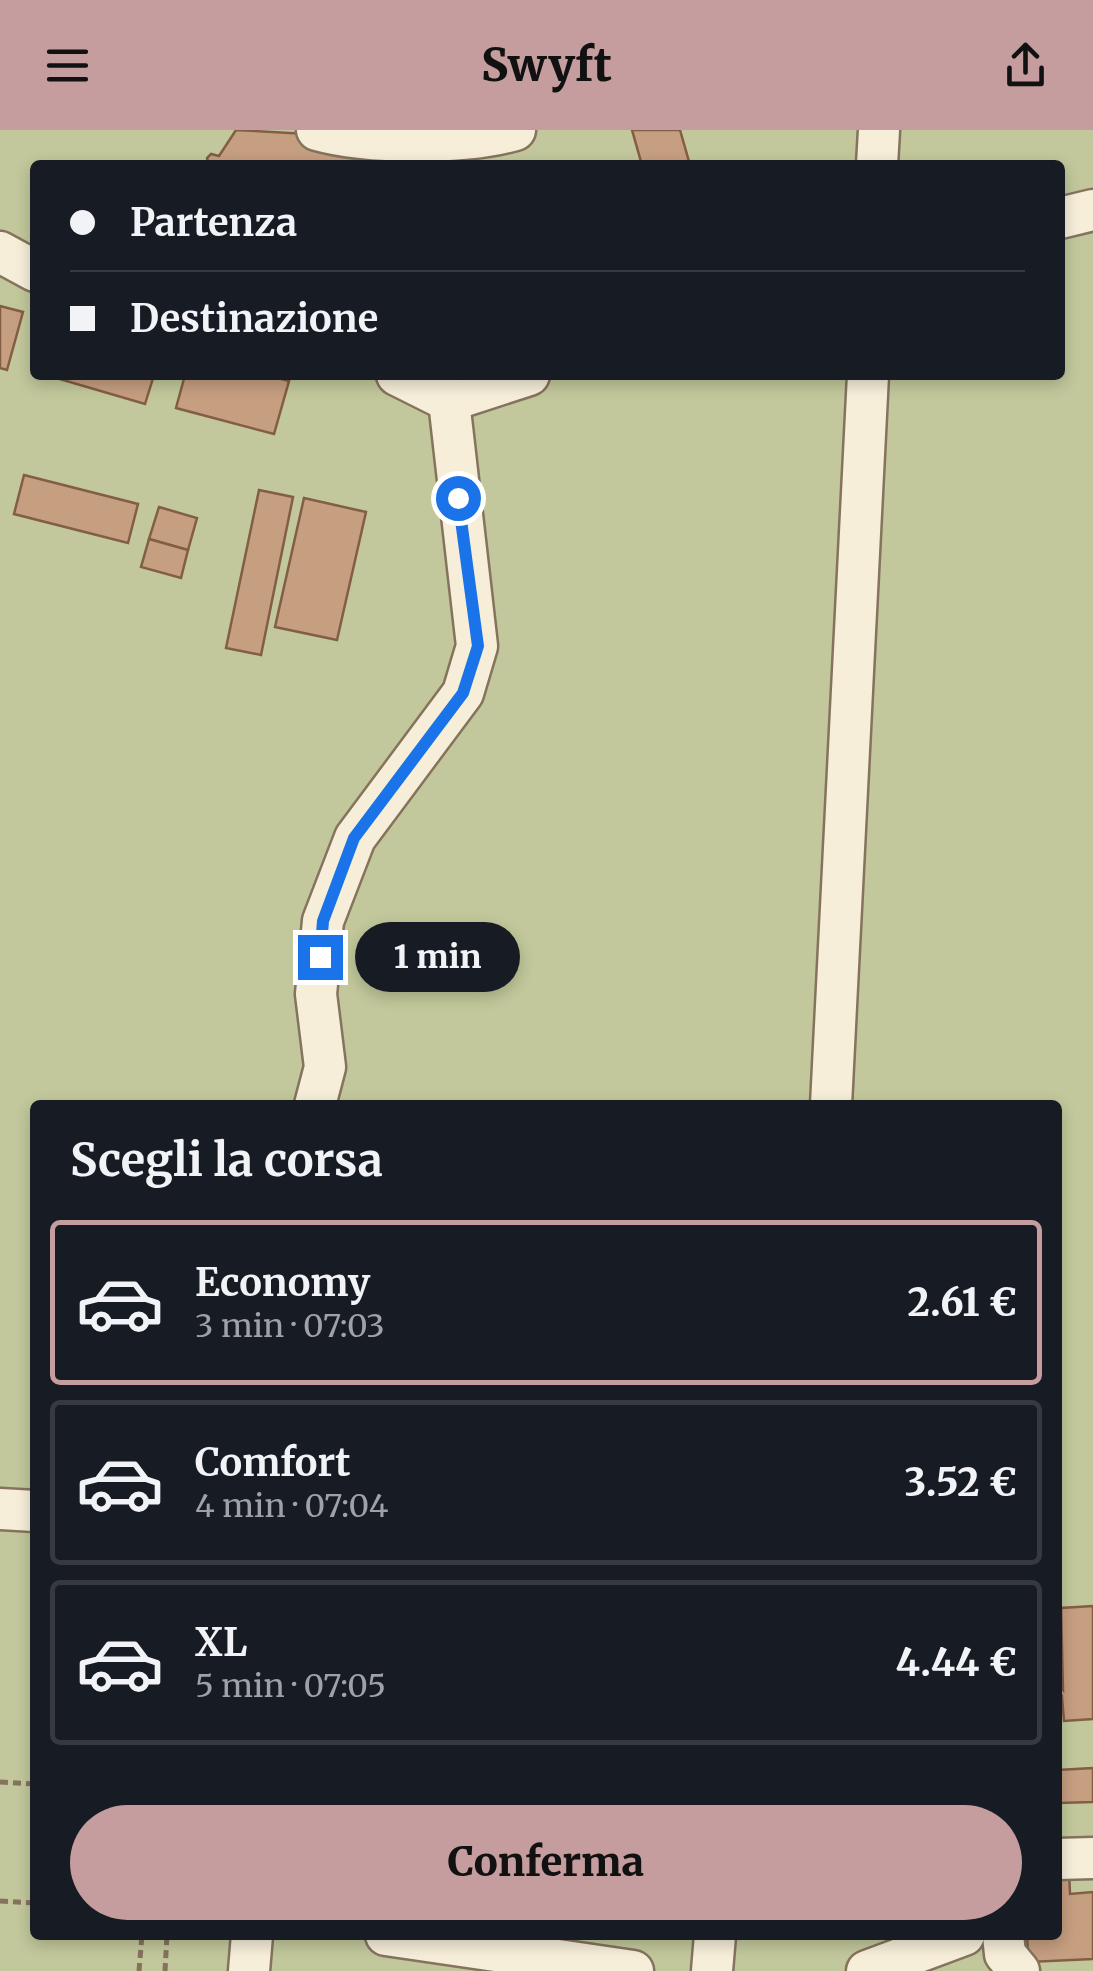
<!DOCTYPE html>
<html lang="it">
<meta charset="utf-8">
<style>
:root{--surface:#171b24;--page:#20242c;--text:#f1f3f6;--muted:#9ea1a6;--line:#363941;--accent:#c59d9e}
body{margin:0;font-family:Merriweather,serif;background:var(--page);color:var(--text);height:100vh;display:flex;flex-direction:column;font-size:38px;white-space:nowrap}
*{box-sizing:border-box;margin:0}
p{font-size:32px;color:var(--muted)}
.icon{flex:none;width:55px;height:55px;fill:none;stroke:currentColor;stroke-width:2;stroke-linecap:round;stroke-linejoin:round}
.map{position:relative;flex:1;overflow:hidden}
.details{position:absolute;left:30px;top:970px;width:1032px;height:840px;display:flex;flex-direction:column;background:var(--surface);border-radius:10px;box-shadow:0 5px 15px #0003}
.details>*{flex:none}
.banner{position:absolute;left:30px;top:30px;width:1035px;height:220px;border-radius:10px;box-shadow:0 5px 15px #0003;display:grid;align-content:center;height:220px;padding:0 40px;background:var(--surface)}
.end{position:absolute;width:45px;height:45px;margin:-22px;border:12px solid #1a73e8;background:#fff;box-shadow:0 0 0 5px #fff}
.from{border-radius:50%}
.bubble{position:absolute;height:70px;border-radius:35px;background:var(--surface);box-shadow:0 5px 15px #0003;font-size:32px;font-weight:800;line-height:70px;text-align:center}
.banner b{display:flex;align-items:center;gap:35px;height:95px;font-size:38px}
.banner b+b{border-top:2px solid var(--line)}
.banner i{width:25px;height:25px;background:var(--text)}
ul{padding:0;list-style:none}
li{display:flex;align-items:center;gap:30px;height:165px;margin:0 20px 15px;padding:0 20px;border:5px solid var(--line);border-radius:10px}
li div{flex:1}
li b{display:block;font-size:38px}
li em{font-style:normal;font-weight:800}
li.current{border-color:var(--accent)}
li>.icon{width:90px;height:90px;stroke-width:1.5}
h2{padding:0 40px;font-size:45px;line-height:120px}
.action{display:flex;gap:20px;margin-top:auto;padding:20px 40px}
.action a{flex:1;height:115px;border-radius:60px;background:var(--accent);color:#111;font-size:40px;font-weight:800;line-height:115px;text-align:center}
header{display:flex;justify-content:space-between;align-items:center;height:130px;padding:0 40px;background:var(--accent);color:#111;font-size:45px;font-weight:800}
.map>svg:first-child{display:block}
.green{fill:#c2c89b;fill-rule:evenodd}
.building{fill:#c69e80;stroke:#825e45;stroke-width:2.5}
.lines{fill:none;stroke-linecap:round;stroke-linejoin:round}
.minor-casing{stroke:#85735e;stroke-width:45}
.path{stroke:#85735e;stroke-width:5;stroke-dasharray:8 5;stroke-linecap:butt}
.minor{stroke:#f6eed9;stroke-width:40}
.route{stroke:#1a73e8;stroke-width:12}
</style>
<header><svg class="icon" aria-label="menu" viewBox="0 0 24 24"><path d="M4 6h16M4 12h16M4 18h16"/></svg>Swyft<svg class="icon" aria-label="share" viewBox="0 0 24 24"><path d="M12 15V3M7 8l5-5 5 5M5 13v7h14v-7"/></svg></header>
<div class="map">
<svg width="1093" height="1841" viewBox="0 0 1093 1841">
<rect width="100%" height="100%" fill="#ebe1c7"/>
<path class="green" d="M0 0H1093V1841H0ZM35 35H1060V245H35ZM35 975H1058V1805H35Z"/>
<g class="building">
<path d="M236 0 469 13 475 35H209L207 28 211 24 219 26Z"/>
<path d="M632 0H680L690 35H642Z"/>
<path d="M0 176 23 182 7 240 0 238Z"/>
<path d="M46 245H154L145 274Z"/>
<path d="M185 245H267L289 251 274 304 176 278Z"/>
<path d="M24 345 138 374 128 413 14 384Z"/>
<path d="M259 360 293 367 261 525 226 518Z"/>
<path d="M304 368 366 382 337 510 275 497Z"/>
<path d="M159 377 197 388 188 420 149 409Z"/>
<path d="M149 409 188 420 181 448 141 437Z"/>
<path d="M1093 1476V1589L1064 1591 1062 1567 1058 1572V1554L1063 1560 1061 1478Z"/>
<path d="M1093 1638V1672L1058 1673V1640Z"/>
<path d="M1058 1742H1069L1070 1764 1093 1762V1829L1029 1832 1027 1807 1058 1805Z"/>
</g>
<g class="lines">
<defs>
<g id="minor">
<path d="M317 0C367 14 465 15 515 0"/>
<path d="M877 35 879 0"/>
<path d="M1060 88 1093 80"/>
<path d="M0 122 35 141"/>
<path d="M397 245 449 271 529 245"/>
<path d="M315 975 325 937 316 864 323 791 355 708 463 563 477 516 449 271"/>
<path d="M831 975 868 245"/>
<path d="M0 1379 35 1381"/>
<path d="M1058 1729 1093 1728"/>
<path d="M386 1805 633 1841"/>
<path d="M1003 1805 1005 1824 1019 1841"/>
<path d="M249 1841 252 1805"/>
<path d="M712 1841 715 1805"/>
<path d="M867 1841 964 1805"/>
</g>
</defs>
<use href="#minor" class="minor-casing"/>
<g class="path">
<path d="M0 1652 35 1654"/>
<path d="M0 1771 35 1773"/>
<path d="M139 1841 142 1805"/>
<path d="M165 1841 167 1805"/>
</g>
<use href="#minor" class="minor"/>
</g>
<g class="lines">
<path class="route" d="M320 827 323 791 354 708 463 563 478 516 458 368"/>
</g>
</svg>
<i class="end from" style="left:458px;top:368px"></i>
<i class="end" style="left:320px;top:827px"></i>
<div class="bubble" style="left:355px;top:792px;width:165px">1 min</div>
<div class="banner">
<b><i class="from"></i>Partenza</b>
<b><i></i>Destinazione</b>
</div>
<section class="details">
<h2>Scegli la corsa</h2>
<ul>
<li class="current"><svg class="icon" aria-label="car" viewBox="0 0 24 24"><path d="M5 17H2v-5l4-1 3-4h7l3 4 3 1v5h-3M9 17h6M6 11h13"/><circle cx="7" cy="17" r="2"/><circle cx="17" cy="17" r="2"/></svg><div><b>Economy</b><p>3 min · 07:03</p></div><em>2.61 €</em></li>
<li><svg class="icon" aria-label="car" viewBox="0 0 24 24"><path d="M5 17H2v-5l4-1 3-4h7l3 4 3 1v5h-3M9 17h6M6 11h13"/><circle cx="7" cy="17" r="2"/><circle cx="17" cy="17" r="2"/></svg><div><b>Comfort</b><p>4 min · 07:04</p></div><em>3.52 €</em></li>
<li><svg class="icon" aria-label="car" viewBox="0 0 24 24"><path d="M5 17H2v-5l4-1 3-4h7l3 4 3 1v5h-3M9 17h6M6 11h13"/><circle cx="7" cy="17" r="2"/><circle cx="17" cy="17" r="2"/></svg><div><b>XL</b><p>5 min · 07:05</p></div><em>4.44 €</em></li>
</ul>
<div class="action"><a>Conferma</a></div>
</section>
</div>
